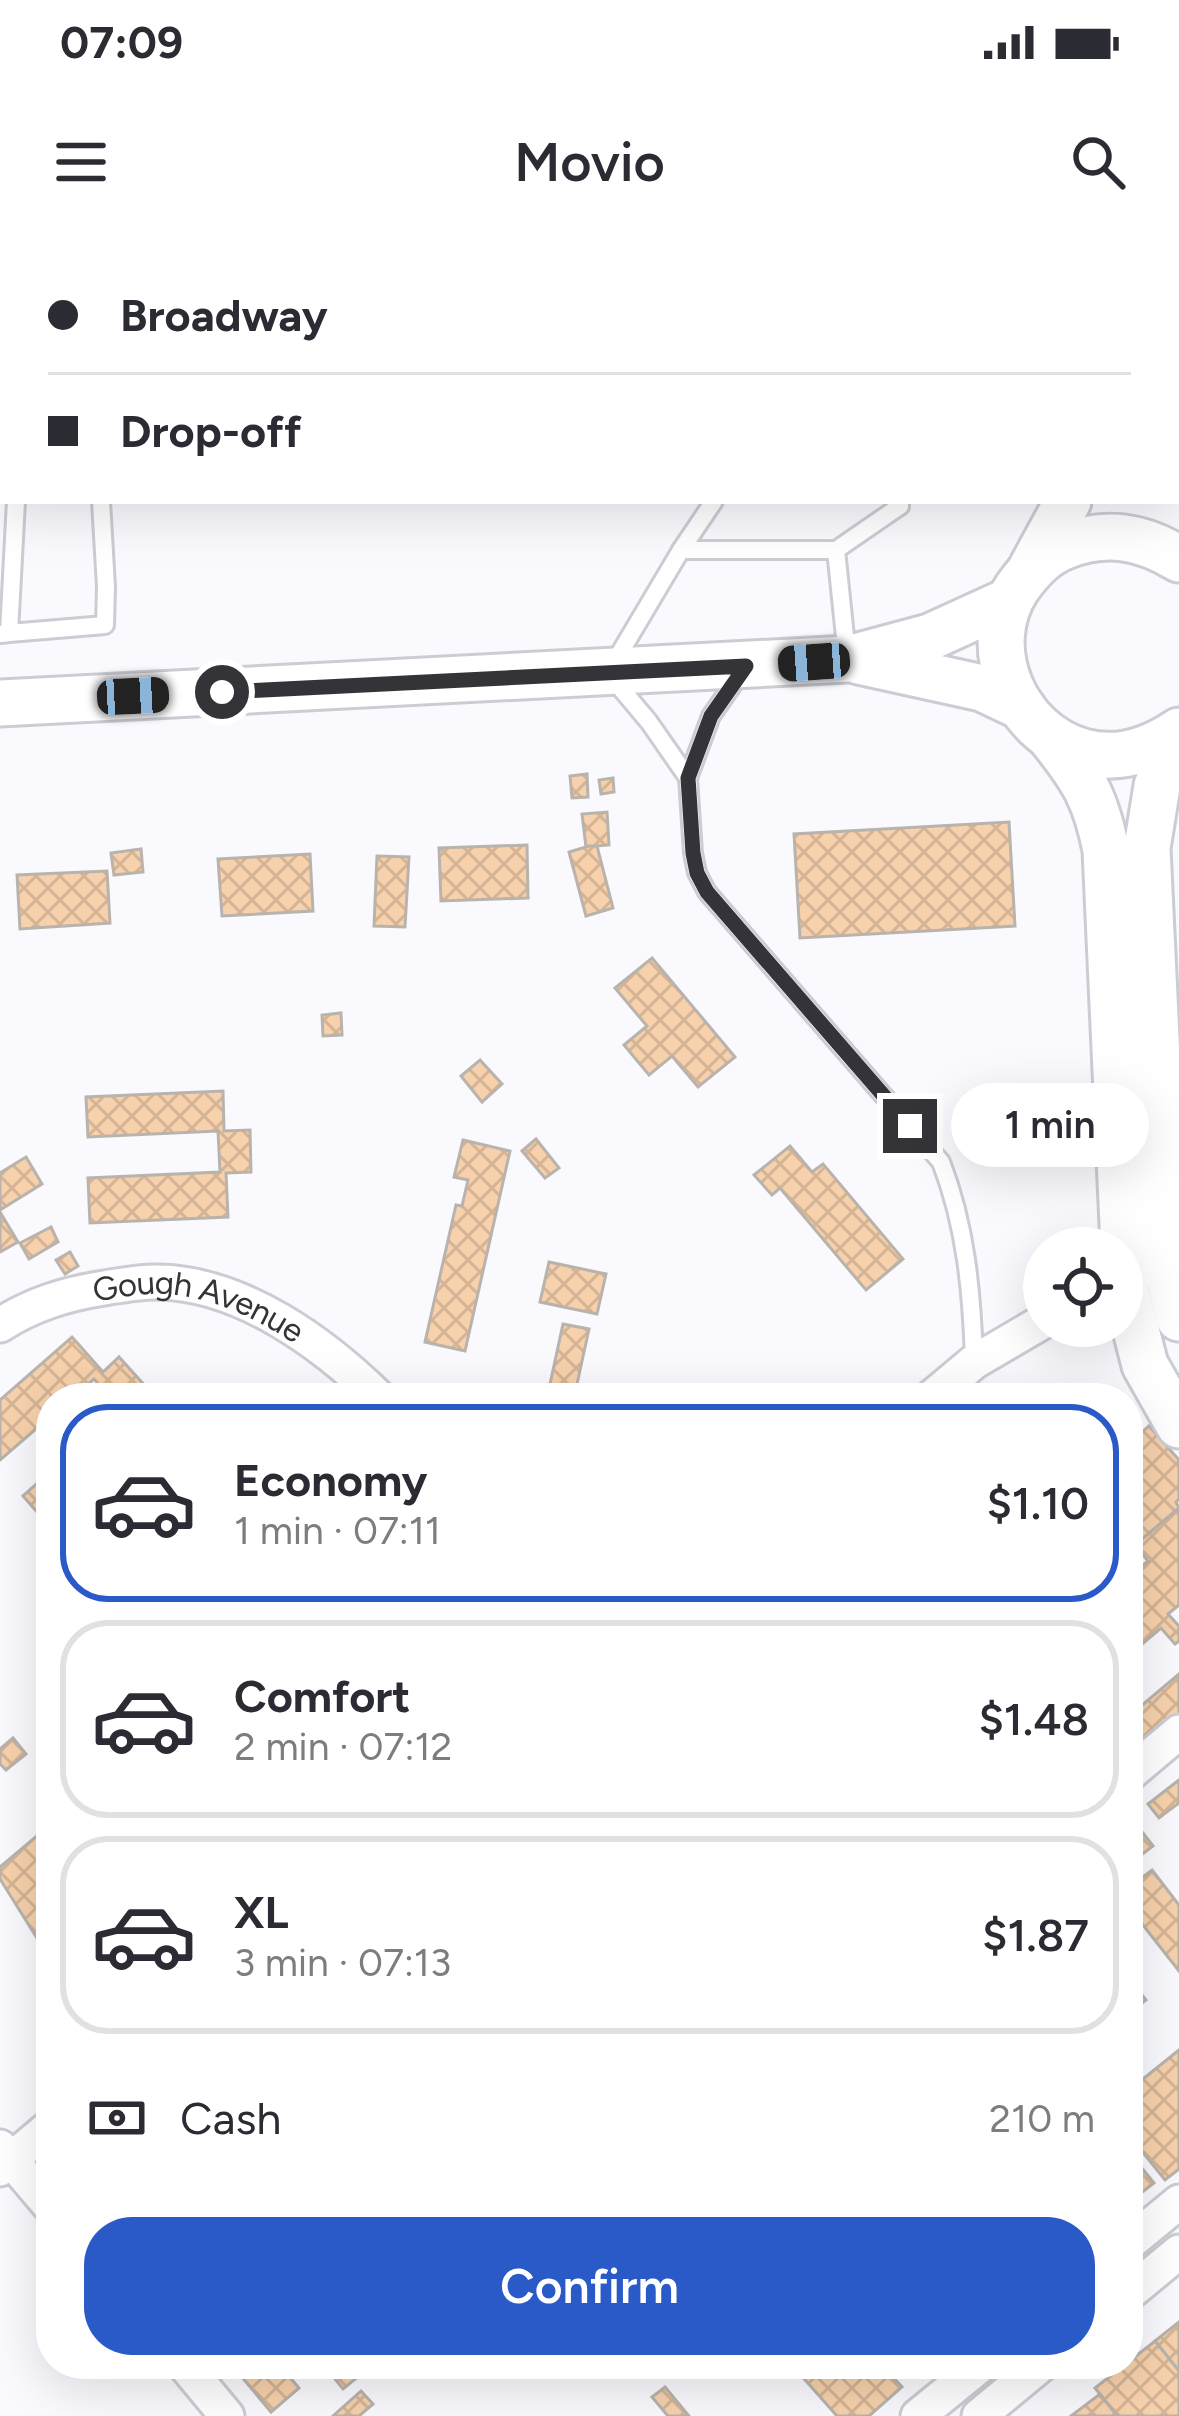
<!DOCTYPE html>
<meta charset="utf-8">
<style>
:root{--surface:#fff;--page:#f7f7f7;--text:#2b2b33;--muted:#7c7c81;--line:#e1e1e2;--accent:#2a59c8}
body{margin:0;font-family:Figtree,sans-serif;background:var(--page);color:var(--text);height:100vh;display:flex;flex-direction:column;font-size:45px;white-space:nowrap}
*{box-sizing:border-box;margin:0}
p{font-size:39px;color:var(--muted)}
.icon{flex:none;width:66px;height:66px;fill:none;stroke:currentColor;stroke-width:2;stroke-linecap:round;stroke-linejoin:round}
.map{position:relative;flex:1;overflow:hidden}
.drawer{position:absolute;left:36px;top:1143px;width:1107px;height:996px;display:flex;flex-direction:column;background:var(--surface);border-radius:48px;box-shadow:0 12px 48px #0002}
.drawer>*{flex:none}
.guide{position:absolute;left:0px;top:0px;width:1179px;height:264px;box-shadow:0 12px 48px #0002;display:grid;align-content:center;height:264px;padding:0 48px;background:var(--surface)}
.tools{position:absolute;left:1023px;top:987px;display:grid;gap:24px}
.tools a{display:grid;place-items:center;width:120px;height:120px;border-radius:50%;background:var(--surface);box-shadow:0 12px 48px #0002;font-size:60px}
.end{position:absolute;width:54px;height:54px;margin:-27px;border:15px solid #343438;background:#fff;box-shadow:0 0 0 6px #fff}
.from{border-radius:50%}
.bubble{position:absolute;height:84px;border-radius:42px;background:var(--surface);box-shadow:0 12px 48px #0002;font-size:39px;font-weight:600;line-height:84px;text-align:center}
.car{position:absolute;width:36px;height:72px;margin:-36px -18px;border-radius:15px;box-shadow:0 0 9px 3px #0007;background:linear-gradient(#222 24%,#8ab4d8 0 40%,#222 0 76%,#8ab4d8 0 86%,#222 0)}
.guide b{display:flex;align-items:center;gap:42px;height:114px;font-size:45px}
.guide b+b{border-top:3px solid var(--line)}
.guide i{width:30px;height:30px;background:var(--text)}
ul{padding:21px 0 0;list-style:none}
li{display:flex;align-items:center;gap:36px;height:198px;margin:0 24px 18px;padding:0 24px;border:6px solid var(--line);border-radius:48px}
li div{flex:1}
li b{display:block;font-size:45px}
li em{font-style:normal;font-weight:600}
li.on{border-color:var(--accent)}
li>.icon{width:108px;height:108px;stroke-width:1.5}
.pay{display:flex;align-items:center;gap:30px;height:132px;padding:0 48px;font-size:45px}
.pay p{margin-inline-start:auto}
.action{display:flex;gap:24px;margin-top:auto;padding:24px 48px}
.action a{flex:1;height:138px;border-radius:48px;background:var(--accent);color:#fff;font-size:48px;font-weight:600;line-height:138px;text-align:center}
.status{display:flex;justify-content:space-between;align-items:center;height:84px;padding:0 60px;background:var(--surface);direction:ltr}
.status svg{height:33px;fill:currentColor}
header{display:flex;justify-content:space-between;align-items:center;height:156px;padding:0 48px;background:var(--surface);font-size:54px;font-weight:600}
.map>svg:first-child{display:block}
.building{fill:url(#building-cross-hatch);stroke:#b9b3ac;stroke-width:3}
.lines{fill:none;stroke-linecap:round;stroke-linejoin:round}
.lane-casing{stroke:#ccccd5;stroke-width:22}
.street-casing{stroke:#ccccd5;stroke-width:39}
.secondary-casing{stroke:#ccccd5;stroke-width:51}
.lane{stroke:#fff;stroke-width:16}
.street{stroke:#fff;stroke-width:33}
.secondary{stroke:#fff;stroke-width:45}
.route{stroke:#343438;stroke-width:15}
.labels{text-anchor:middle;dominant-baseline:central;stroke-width:10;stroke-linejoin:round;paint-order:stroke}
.street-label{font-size:33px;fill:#343438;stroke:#fff}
</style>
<div class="status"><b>07:09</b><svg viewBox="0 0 49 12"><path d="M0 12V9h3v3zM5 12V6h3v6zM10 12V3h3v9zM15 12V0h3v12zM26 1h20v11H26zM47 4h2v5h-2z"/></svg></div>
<header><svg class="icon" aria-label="menu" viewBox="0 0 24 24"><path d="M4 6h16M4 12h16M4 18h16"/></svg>Movio<svg class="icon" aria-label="search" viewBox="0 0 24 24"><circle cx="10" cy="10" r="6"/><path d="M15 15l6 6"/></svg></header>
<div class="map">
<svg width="1179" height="2176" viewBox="0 0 1179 2176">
<defs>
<pattern id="building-cross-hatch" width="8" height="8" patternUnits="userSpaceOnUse" patternTransform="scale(3)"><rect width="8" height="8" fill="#f7d1ac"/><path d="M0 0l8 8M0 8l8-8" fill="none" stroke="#d4b495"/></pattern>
</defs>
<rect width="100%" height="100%" fill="#f9f9fe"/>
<g class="building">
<rect x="262" y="0" width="65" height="3"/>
<rect x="398" y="0" width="106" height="3"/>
<rect x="754" y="0" width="52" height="3"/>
<path d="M1167 0H1179V51L1176 39V3H1167Z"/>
<rect x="0" y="55" width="3" height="58"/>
<path d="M587 534 588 557 572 558 570 536Z"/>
<path d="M613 538 614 552 601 554 599 540Z"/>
<path d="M607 572 609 605 586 607 582 574Z"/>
<path d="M1009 582 1015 686 800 698 794 594Z"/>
<path d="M527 605 528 658 441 661 439 608Z"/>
<path d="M589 606H597L613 668 586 676 569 612Z"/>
<path d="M141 609 143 632 114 635 111 613Z"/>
<path d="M310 614 313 671 222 676 218 619Z"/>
<path d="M377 616 409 617 405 687 374 686Z"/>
<path d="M107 631 110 683 20 689 17 635Z"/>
<path d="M652 718 735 817 698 847 672 816 649 835 624 805 647 786 615 748Z"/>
<path d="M341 773 342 795 323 796 322 775Z"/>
<path d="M480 820 502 844 482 862 461 836Z"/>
<path d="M223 851 224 891 250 890 251 932 226 933 228 977 90 983 88 938 220 932 218 891 88 897 86 857Z"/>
<path d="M536 899 559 928 545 938 522 911Z"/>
<path d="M463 900 510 911 465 1111 425 1102 456 965 462 966 468 940 454 937Z"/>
<path d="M790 906 812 932 823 924 903 1019 866 1050 780 948 772 955 754 935Z"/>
<path d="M26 917 42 944 0 970V933Z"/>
<path d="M0 972 18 1002 0 1012Z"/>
<path d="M51 987 58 1002 29 1019 20 1003Z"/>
<path d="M70 1012 78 1026 65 1034 56 1020Z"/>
<path d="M549 1022 606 1034 597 1074 540 1062Z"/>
<path d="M563 1084 589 1089 574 1158H547Z"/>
<path d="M72 1097 103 1132 119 1117 146 1147 134 1158H111L94 1139 72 1158H51V1176L0 1220V1160Z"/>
<path d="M1149 1186 1179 1220V1259L1176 1262 1179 1268 1128 1311V1205Z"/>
<path d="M51 1231V1288L23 1256Z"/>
<path d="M1179 1268V1365L1168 1374 1179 1386V1401L1175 1404 1161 1388 1128 1416V1338L1148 1321 1135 1305Z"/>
<path d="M1179 1434V1479L1139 1512 1128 1500V1477Z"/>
<path d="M13 1498 26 1514 6 1530 0 1524V1509Z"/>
<path d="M1179 1540V1563L1159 1578 1148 1564Z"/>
<path d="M1132 1579 1153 1606 1128 1625V1582Z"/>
<path d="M38 1595 51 1616V1711L47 1714 0 1639V1627Z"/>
<path d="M1152 1630 1179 1665V1731L1128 1666V1648Z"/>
<path d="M1128 1737 1146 1760 1128 1774Z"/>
<path d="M1179 1810V1929L1165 1940 1128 1894V1851Z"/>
<path d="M1128 1911 1154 1943 1128 1963Z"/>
<path d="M1179 2082V2131L1155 2101Z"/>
<path d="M1155 2101 1179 2131V2176H1117L1095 2148Z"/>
<path d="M231 2124H279L299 2148 271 2172Z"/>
<path d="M323 2124H374L343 2149Z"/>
<path d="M791 2124H881L902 2147 869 2176H837Z"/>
<path d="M665 2147 689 2176H668L652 2157Z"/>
<path d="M361 2151 373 2164 359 2176H333Z"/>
<path d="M1100 2154 1117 2176H1071Z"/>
</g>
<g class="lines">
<defs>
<g id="lane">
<path d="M681 310H836L900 266 899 261"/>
<path d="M836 310 847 416"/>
<path d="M9 393 105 385 106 347 101 261"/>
<path d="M1 394 9 393 16 261"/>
<path d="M741 433 711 476 688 538 693 613 697 633 707 652 941 922C966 986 972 1054 974 1121"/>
<path d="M688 538 649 482 608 433 681 310 714 261"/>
</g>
<g id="street">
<path id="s1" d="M0 1085C33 1064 66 1054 104 1048 122 1045 142 1041 160 1042 242 1044 323 1103 379 1158"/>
<path d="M931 1158 974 1122 1044 1081"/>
<path d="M1128 1535 1179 1492"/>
<path d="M0 1907 51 1967"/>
<path d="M0 1929 51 1886"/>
<path d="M1128 2004 1179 1962"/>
<path d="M1128 2054 1179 2012"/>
<path d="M184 2124 227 2176"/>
<path d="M918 2176 982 2124"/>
<path d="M979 2176 1042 2124"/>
</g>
<g id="secondary">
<path d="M1093 0V3"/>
<path d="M1179 319C1142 296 1106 290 1065 306 1044 314 1030 330 1017 348 978 408 1015 493 1083 512 1117 521 1151 510 1179 491"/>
<path d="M1032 327 1068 261"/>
<path d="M859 421 982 448 1022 467"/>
<path d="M0 463 848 419 930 397 1009 361"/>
<path d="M1051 498C1084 539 1096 559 1106 610L1126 1051 1145 1125 1179 1185"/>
<path d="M1179 499 1157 546 1147 608 1165 988 1170 1041 1179 1078"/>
</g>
</defs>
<use href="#lane" class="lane-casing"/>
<use href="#street" class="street-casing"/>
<use href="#secondary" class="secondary-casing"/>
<use href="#lane" class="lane"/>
<use href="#street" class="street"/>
<use href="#secondary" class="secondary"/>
</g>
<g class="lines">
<path class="route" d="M222 452 746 426 711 476 688 538 693 613 697 633 707 652 910 886"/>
</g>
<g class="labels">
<g class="street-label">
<text stroke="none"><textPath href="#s1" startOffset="210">Gough Avenue</textPath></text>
</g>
</g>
</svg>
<div class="tools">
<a><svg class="icon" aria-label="locate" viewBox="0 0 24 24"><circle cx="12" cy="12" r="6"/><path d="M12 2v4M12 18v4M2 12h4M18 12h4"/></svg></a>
</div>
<i class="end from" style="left:222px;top:452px"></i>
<i class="end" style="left:910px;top:886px"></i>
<div class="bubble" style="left:951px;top:843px;width:198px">1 min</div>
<i class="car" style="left:814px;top:422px;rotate:266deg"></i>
<i class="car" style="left:133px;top:456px;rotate:87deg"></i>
<div class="guide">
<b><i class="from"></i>Broadway</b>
<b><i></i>Drop-off</b>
</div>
<section class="drawer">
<ul>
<li class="on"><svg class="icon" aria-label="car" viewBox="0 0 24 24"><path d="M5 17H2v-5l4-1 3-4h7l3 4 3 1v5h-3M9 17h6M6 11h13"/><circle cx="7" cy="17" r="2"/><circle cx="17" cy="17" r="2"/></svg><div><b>Economy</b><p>1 min · 07:11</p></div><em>$1.10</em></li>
<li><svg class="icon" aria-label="car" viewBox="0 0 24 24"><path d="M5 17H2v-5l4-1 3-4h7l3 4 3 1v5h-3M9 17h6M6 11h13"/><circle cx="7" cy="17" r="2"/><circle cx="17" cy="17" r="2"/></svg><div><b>Comfort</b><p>2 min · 07:12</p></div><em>$1.48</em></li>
<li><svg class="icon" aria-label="car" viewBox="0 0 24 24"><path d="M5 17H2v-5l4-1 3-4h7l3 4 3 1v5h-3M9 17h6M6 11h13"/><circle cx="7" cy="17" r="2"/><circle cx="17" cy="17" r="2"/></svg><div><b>XL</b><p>3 min · 07:13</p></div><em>$1.87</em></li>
</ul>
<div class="pay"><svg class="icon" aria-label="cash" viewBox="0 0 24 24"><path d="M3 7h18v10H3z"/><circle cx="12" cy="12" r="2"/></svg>Cash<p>210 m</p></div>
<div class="action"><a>Confirm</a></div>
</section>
</div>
